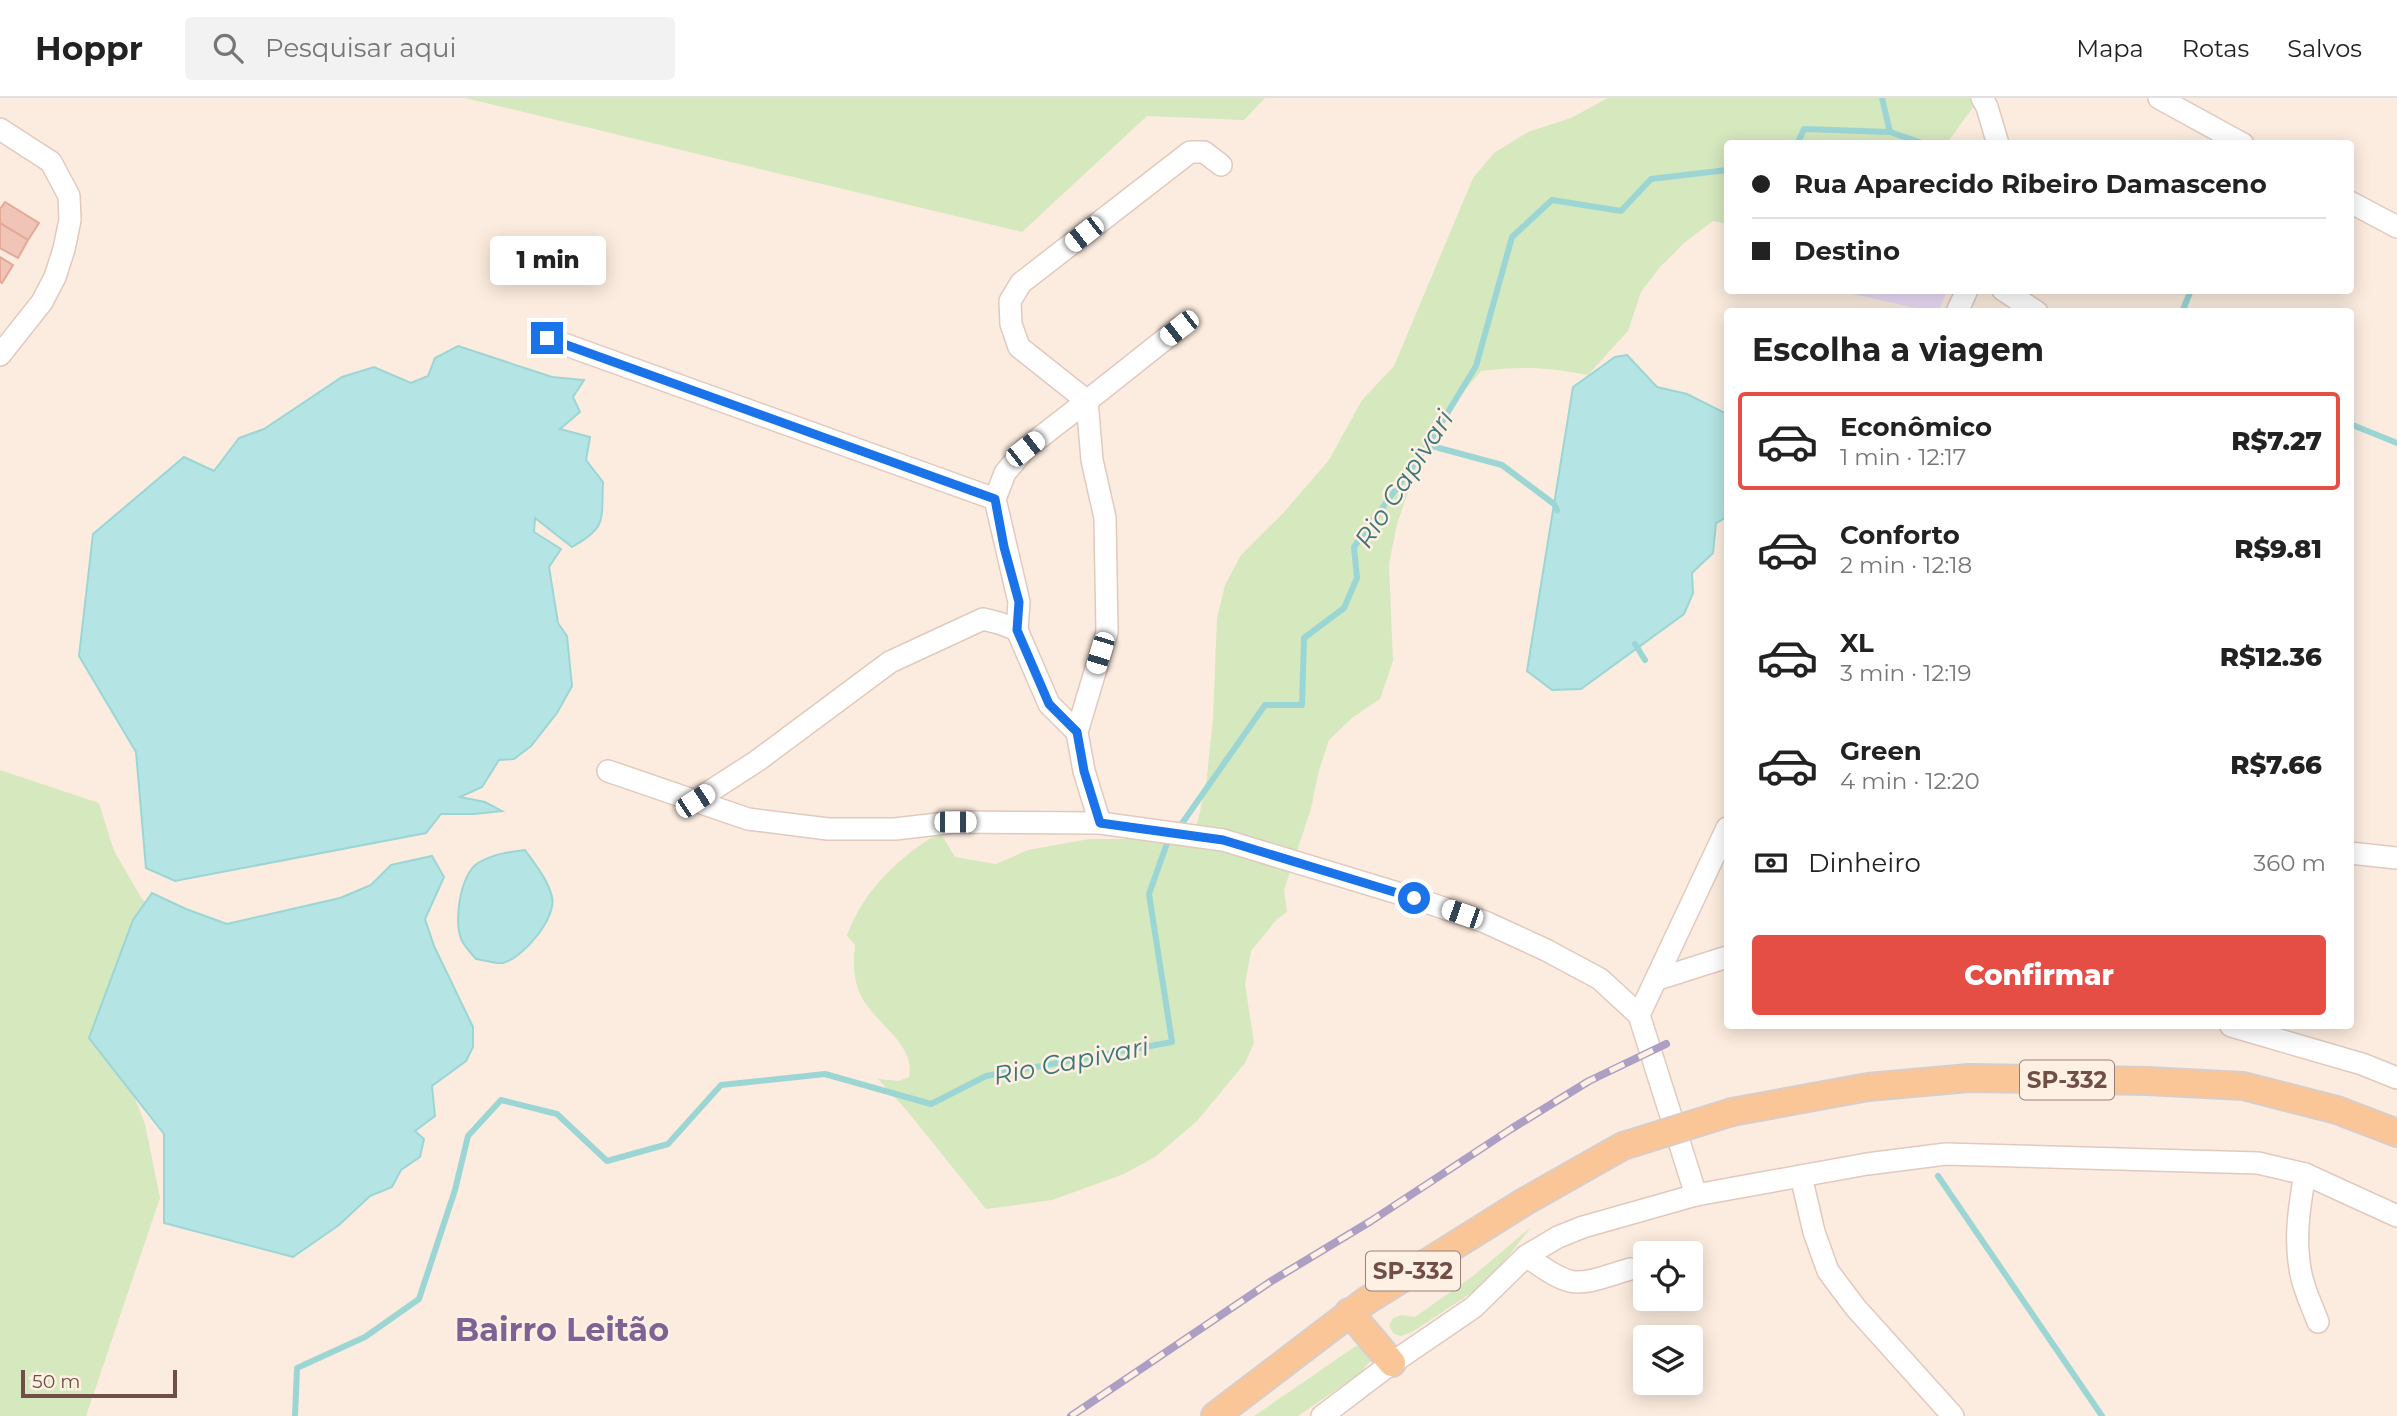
<!DOCTYPE html>
<html lang="pt">
<meta charset="utf-8">
<style>
:root{--surface:#fff;--page:#f2f2f2;--text:#222;--muted:#767676;--line:#e0e0e0;--accent:#e54e44}
body{margin:0;font-family:Montserrat,sans-serif;background:var(--page);color:var(--text);height:100vh;display:flex;flex-direction:column;font-size:26px;white-space:nowrap}
*{box-sizing:border-box;margin:0}
p{font-size:23px;color:var(--muted)}
.icon{flex:none;width:38px;height:38px;fill:none;stroke:currentColor;stroke-width:2;stroke-linecap:round;stroke-linejoin:round}
.map{position:relative;flex:1;overflow:hidden}
.panel{position:absolute;left:1724px;top:210px;width:630px;height:721px;display:flex;flex-direction:column;background:var(--surface);border-radius:7px;box-shadow:0 4px 18px #0003}
.panel>*{flex:none}
.guide{position:absolute;left:1724px;top:42px;width:630px;height:154px;border-radius:7px;box-shadow:0 4px 18px #0003;display:grid;align-content:center;height:154px;padding:0 28px;background:var(--surface)}
.fabs{position:absolute;left:1633px;top:1143px;display:grid;gap:14px}
.fabs a{display:grid;place-items:center;width:70px;height:70px;border-radius:7px;background:var(--surface);box-shadow:0 4px 18px #0003;font-size:35px}
.scale{position:absolute;left:21px;bottom:18px;width:156px;box-sizing:border-box;padding-left:7px;border:4px solid #714f47;border-top:0;font-size:19px;line-height:24px;white-space:nowrap;color:#714f47;-webkit-text-stroke:5px #fff0e4;paint-order:stroke}
.end{position:absolute;width:32px;height:32px;margin:-16px;border:9px solid #1a73e8;background:#fff;box-shadow:0 0 0 4px #fff}
.from{border-radius:50%}
.bubble{position:absolute;height:49px;border-radius:7px;background:var(--surface);box-shadow:0 4px 18px #0003;font-size:23px;font-weight:800;line-height:49px;text-align:center}
.car{position:absolute;width:21px;height:42px;margin:-21px -10px;border-radius:9px;box-shadow:0 0 5px 2px #0007;background:linear-gradient(#fff 24%,#345 0 40%,#fff 0 76%,#345 0 86%,#fff 0)}
.guide b{display:flex;align-items:center;gap:24px;height:66px;font-size:26px}
.guide b+b{border-top:2px solid var(--line)}
.guide i{width:18px;height:18px;background:var(--text)}
ul{padding:0;list-style:none}
li{display:flex;align-items:center;gap:21px;height:98px;margin:0 14px 10px;padding:0 14px;border:4px solid transparent;border-radius:7px}
li div{flex:1}
li b{display:block;font-size:26px}
li em{font-style:normal;font-weight:800}
li.active{border-color:var(--accent)}
li>.icon{width:63px;height:63px;stroke-width:1.5}
h2{padding:0 28px;font-size:32px;line-height:84px}
.pay{display:flex;align-items:center;gap:18px;height:77px;padding:0 28px;font-size:26px}
.pay p{margin-inline-start:auto}
.cta{display:flex;gap:14px;margin-top:auto;padding:14px 28px}
.cta a{flex:1;height:80px;border-radius:7px;background:var(--accent);color:#fff;font-size:28px;font-weight:800;line-height:80px;text-align:center}
header{display:flex;align-items:center;gap:42px;box-sizing:border-box;height:98px;padding:0 35px;background:var(--surface);border-bottom:2px solid var(--line)}
header strong{font-size:33px}
nav{display:flex;gap:38px;margin-inline-start:auto;font-size:24px}
.search{width:490px;height:63px;background:var(--page);display:flex;align-items:center;gap:18px;box-sizing:border-box;padding:0 24px;border-radius:7px;color:var(--muted);font-size:26px}
.map>svg:first-child{display:block}
.education{fill:#e9dcf7}
.green{fill:#d6e8be}
.water{fill:#b4e4e3;stroke:#9bd6d5;stroke-width:2}
.lines{fill:none;stroke-linecap:round;stroke-linejoin:round}
.stream{stroke:#9bd6d5;stroke-width:6}
.building{fill:#f0c4b7;stroke:#e3a897;stroke-width:2}
.minor-casing{stroke:#e1c9be;stroke-width:24}
.major-casing{stroke:#d7cecb;stroke-width:30}
.minor{stroke:#fff;stroke-width:21}
.major{stroke:#fac597;stroke-width:26}
.rail-casing{stroke:#ad9fc3;stroke-width:8}
.rail{stroke:#fff0e4;stroke-width:5;stroke-dasharray:16;stroke-linecap:butt}
.major-bridge-casing{stroke:#d7cecb;stroke-width:30;stroke-linecap:butt}
.major-bridge{stroke:#fac597;stroke-width:26}
.route{stroke:#1a73e8;stroke-width:9}
.labels{text-anchor:middle;dominant-baseline:central;stroke-width:5;stroke-linejoin:round;paint-order:stroke}
.shield{fill:#fff0e4;stroke:#9c7f76;stroke-width:2}
.shield-label{font-size:23px;font-weight:bold;fill:#714f47}
.water-label{font-size:26px;font-style:italic;fill:#3c7677;stroke:#fff0e4}
.district-label{font-size:32px;font-weight:bold;fill:#7c6394;stroke:#fff0e4}
</style>
<header>
<strong>Hoppr</strong>
<div class="search"><svg class="icon" aria-label="search" viewBox="0 0 24 24"><circle cx="10" cy="10" r="6"/><path d="M15 15l6 6"/></svg>Pesquisar aqui</div>
<nav><a>Mapa</a><a>Rotas</a><a>Salvos</a></nav>
</header>
<div class="map">
<svg width="2397" height="1318" viewBox="0 0 2397 1318">
<rect width="100%" height="100%" fill="#fcecdf"/>
<path class="education" d="M1839 193H1947L1938 214 1929 213Z"/>
<g class="green">
<path d="M465 0H1265L1244 22 1147 18 1022 134Z"/>
<path d="M1608 0H1970L1974 8 1947 45 1727 46V126L1713 123 1684 145 1660 169 1641 194 1628 233 1588 277C1547 269 1522 268 1481 273L1436 327 1420 359 1397 426 1389 466 1393 563 1380 601 1353 619 1329 642 1318 676 1311 711 1284 792 1287 814 1277 821 1251 853 1245 886 1254 945 1245 965 1197 1023 1155 1059 1124 1076 1052 1102 986 1111 908 1014 878 981 899 983 909 979C916 945 873 925 860 896 853 879 853 865 855 847L847 838C864 791 898 760 940 734L955 759 996 766 1028 752 1089 741H1181L1196 730 1206 688 1213 620 1217 520 1225 487 1241 457 1285 413 1329 362 1362 302 1394 268 1473 80 1494 55 1528 34 1571 20Z"/>
<path d="M0 672 99 705 114 753 142 801 169 822 127 980 145 1026 160 1100 86 1318H0Z"/>
<path d="M1531 1129 1488 1184 1412 1234 1401 1238 1394 1236 1389 1228 1393 1220 1401 1217 1415 1219 1473 1178Z"/>
<path d="M1356 1248 1368 1249 1373 1260 1359 1276 1298 1318H1254Z"/>
</g>
<g class="water">
<path d="M458 248 552 279 584 282 573 299 580 314 560 331 590 339 586 362 603 384C601 422 608 429 572 449L535 420 534 434 561 451 549 469 558 525 567 538 572 588 557 615 531 648 514 661 499 662 482 689 460 699 485 704 502 713 474 716H441L426 735 175 783 146 770 136 654 79 558 93 436 184 359 214 373 239 340 264 331 342 279 374 269 411 285 428 278 435 260Z"/>
<path d="M1627 257 1657 289 1687 296 1727 316V419L1716 425 1713 455 1692 475 1693 495 1684 516 1581 591 1552 592 1527 573 1573 289 1615 259Z"/>
<path d="M525 752C535 766 548 782 552 799 557 820 523 860 503 865 495 866 483 862 476 861 471 855 465 849 462 843 453 825 460 777 478 765 493 756 508 754 525 752Z"/>
<path d="M432 758 444 779 425 821 434 848 473 929V949L466 963 432 988 435 1018 415 1033 424 1041 420 1059 401 1072 392 1089 370 1098 339 1127 293 1159 164 1125V1036L89 940 133 822 152 795 186 811 227 826 340 800 371 787 391 767Z"/>
</g>
<g class="lines">
<g class="stream">
<path d="M1890 34 1925 46"/>
<path d="M1797 46 1804 31 1890 34 1882 0"/>
<path d="M2182 214 2191 192"/>
<path d="M2350 326 2397 345"/>
<path d="M1428 347 1502 367 1554 406 1557 412"/>
<path d="M1635 546 1645 562"/>
<path d="M1178 731 1265 607H1302L1304 540 1344 510 1357 480 1354 449 1428 347 1476 268 1512 139 1552 102 1621 113 1651 81 1727 72"/>
<path d="M1938 1078 2102 1318"/>
<path d="M295 1318 297 1270 365 1239 419 1201 455 1092 468 1038 501 1002 557 1016 607 1063 668 1046 721 987 825 976 931 1006 986 978 1172 944 1149 796 1166 748 1171 740"/>
</g>
</g>
<g class="building">
<path d="M5 104 39 125 28 142 0 125V111Z"/>
<path d="M0 125 28 142 18 160 0 150Z"/>
<path d="M0 159 13 167 2 185 0 184Z"/>
</g>
<g class="lines">
<defs>
<g id="minor">
<path d="M1982 0 1987 9 1998 46"/>
<path d="M2159 0 2243 46"/>
<path d="M0 31 51 64 69 98 70 122 64 151 55 179 42 204 0 257"/>
<path d="M2350 104 2397 129"/>
<path d="M2003 192 2037 214"/>
<path d="M1957 214 1967 192"/>
<path d="M1179 230 1087 303 1019 249 1011 226 1010 203 1021 185 1190 54H1204L1221 67"/>
<path d="M547 240 995 401"/>
<path d="M1077 634 1107 534 1105 420 1092 362 1087 303 1025 351 1005 375 995 401 1019 504 1017 532 1049 606 1077 634 1084 673 1100 725"/>
<path d="M608 673 748 721 828 731H895L955 724 1100 725 1223 742 1414 800 1485 824 1546 852 1600 881 1639 917 1696 1097"/>
<path d="M695 703 757 663 890 564 983 521 999 525 1017 532"/>
<path d="M2350 755 2397 760"/>
<path d="M1658 881 1727 859"/>
<path d="M1639 917 1727 730"/>
<path d="M2231 928 2362 966 2397 980"/>
<path d="M2305 1076C2299 1110 2294 1142 2301 1176 2304 1192 2312 1208 2318 1224"/>
<path d="M1801 1078 1814 1134 1828 1173 1855 1209 1953 1318"/>
<path d="M1526 1158C1576 1193 1574 1188 1630 1171"/>
<path d="M1322 1318 1392 1265 1474 1209 1526 1158 1558 1139 1583 1129 1696 1097 1867 1066 1946 1056 2258 1065 2305 1076 2397 1118"/>
</g>
<g id="major">
<path d="M1732 1014 1868 989 1969 980 2147 983 2243 988 2337 1012 2397 1035"/>
<path d="M1349 1214 1392 1265"/>
<path d="M1215 1318 1366 1203 1524 1104 1623 1048"/>
</g>
</defs>
<use href="#minor" class="minor-casing"/>
<use href="#major" class="major-casing"/>
<use href="#minor" class="minor"/>
<use href="#major" class="major"/>
<defs>
<path id="rail" d="M1071 1318 1270 1184 1371 1123 1511 1031 1589 983 1666 946"/>
</defs>
<use href="#rail" class="rail-casing"/>
<use href="#rail" class="rail"/>
<defs>
<path id="major-bridge" d="M1623 1048 1732 1014"/>
</defs>
<use href="#major-bridge" class="major-bridge-casing"/>
<use href="#major-bridge" class="major-bridge"/>
</g>
<g class="lines">
<path class="route" d="M547 240 995 401 1004 449 1019 504 1017 532 1049 606 1077 634 1084 673 1100 725 1223 742 1414 800"/>
</g>
<g class="labels">
<g class="shield">
<rect x="2020" y="962.5" width="94" height="39" rx="5"/>
<rect x="1366" y="1153.5" width="94" height="39" rx="5"/>
</g>
<g class="shield-label">
<text x="2067" y="982">SP-332</text>
<text x="1413" y="1173">SP-332</text>
</g>
<g class="water-label">
<text transform="translate(1404 381) rotate(-57)">Rio Capivari</text>
<text transform="translate(1071 963) rotate(-11)">Rio Capivari</text>
</g>
<g class="district-label">
<text x="562" y="1231">Bairro Leitão</text>
</g>
</g>
</svg>
<div class="fabs">
<a><svg class="icon" aria-label="locate" viewBox="0 0 24 24"><circle cx="12" cy="12" r="6"/><path d="M12 2v4M12 18v4M2 12h4M18 12h4"/></svg></a>
<a><svg class="icon" aria-label="layers" viewBox="0 0 24 24"><path d="M12 4l9 5-9 5-9-5zM3 14l9 5 9-5"/></svg></a>
</div>
<div class="scale">50 m</div>
<i class="end from" style="left:1414px;top:800px"></i>
<i class="end" style="left:547px;top:240px"></i>
<div class="bubble" style="left:490px;top:138px;width:116px">1 min</div>
<i class="car" style="left:1084px;top:136px;rotate:232deg"></i>
<i class="car" style="left:1179px;top:230px;rotate:232deg"></i>
<i class="car" style="left:1025px;top:351px;rotate:52deg"></i>
<i class="car" style="left:1100px;top:555px;rotate:197deg"></i>
<i class="car" style="left:695px;top:703px;rotate:57deg"></i>
<i class="car" style="left:955px;top:724px;rotate:90deg"></i>
<i class="car" style="left:1462px;top:816px;rotate:289deg"></i>
<div class="guide">
<b><i class="from"></i>Rua Aparecido Ribeiro Damasceno</b>
<b><i></i>Destino</b>
</div>
<section class="panel">
<h2>Escolha a viagem</h2>
<ul>
<li class="active"><svg class="icon" aria-label="car" viewBox="0 0 24 24"><path d="M5 17H2v-5l4-1 3-4h7l3 4 3 1v5h-3M9 17h6M6 11h13"/><circle cx="7" cy="17" r="2"/><circle cx="17" cy="17" r="2"/></svg><div><b>Econômico</b><p>1 min · 12:17</p></div><em>R$7.27</em></li>
<li><svg class="icon" aria-label="car" viewBox="0 0 24 24"><path d="M5 17H2v-5l4-1 3-4h7l3 4 3 1v5h-3M9 17h6M6 11h13"/><circle cx="7" cy="17" r="2"/><circle cx="17" cy="17" r="2"/></svg><div><b>Conforto</b><p>2 min · 12:18</p></div><em>R$9.81</em></li>
<li><svg class="icon" aria-label="car" viewBox="0 0 24 24"><path d="M5 17H2v-5l4-1 3-4h7l3 4 3 1v5h-3M9 17h6M6 11h13"/><circle cx="7" cy="17" r="2"/><circle cx="17" cy="17" r="2"/></svg><div><b>XL</b><p>3 min · 12:19</p></div><em>R$12.36</em></li>
<li><svg class="icon" aria-label="car" viewBox="0 0 24 24"><path d="M5 17H2v-5l4-1 3-4h7l3 4 3 1v5h-3M9 17h6M6 11h13"/><circle cx="7" cy="17" r="2"/><circle cx="17" cy="17" r="2"/></svg><div><b>Green</b><p>4 min · 12:20</p></div><em>R$7.66</em></li>
</ul>
<div class="pay"><svg class="icon" aria-label="cash" viewBox="0 0 24 24"><path d="M3 7h18v10H3z"/><circle cx="12" cy="12" r="2"/></svg>Dinheiro<p>360 m</p></div>
<div class="cta"><a>Confirmar</a></div>
</section>
</div>
